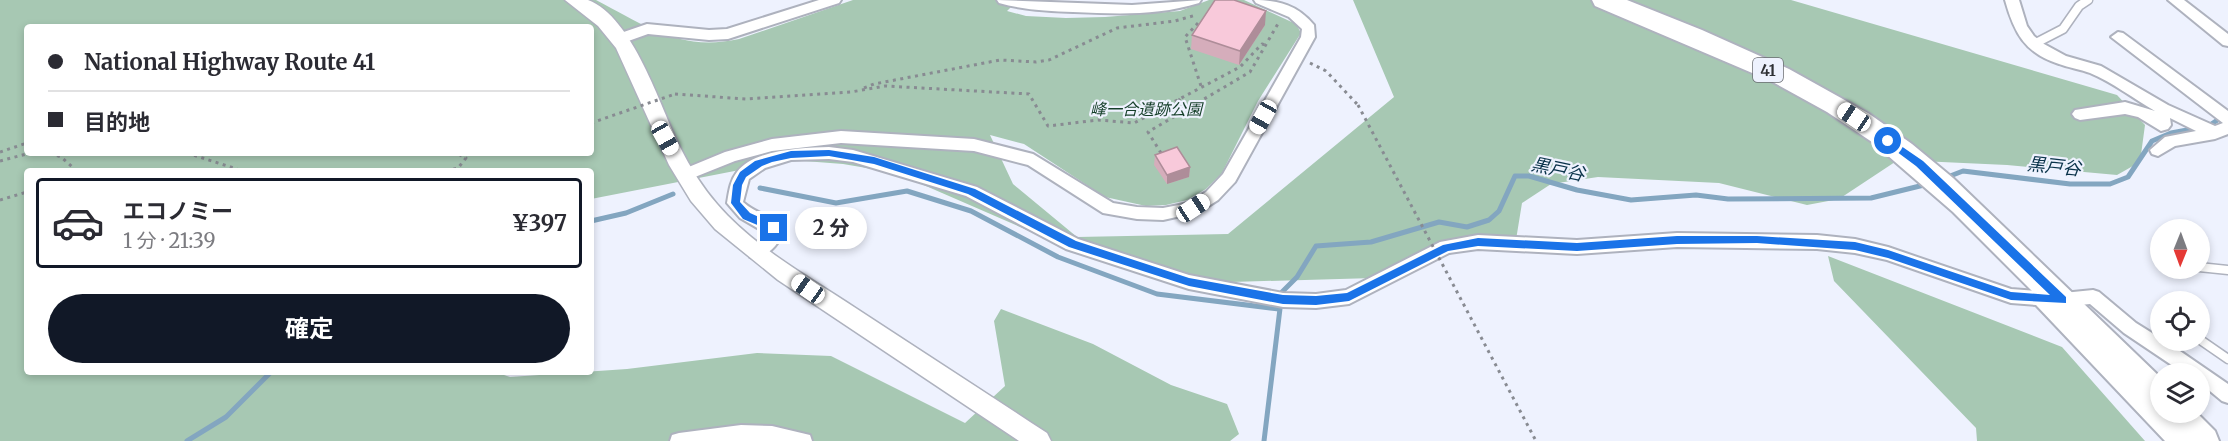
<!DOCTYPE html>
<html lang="ja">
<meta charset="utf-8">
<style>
:root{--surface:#fff;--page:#f2f2f3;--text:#2b2b33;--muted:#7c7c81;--line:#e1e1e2;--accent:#111827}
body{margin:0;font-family:Merriweather,"Noto Sans JP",serif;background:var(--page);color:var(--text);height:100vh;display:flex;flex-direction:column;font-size:22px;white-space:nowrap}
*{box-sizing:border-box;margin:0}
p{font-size:20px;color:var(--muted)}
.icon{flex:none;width:33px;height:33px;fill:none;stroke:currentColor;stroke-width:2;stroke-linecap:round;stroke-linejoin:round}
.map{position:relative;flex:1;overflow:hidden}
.details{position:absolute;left:24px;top:168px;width:570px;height:207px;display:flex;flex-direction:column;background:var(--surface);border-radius:6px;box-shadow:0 3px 9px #0003}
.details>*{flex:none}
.banner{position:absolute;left:24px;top:24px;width:570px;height:132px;border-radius:6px;box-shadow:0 3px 9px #0003;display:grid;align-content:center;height:132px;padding:0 24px;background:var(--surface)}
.needle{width:39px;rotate:181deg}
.buttons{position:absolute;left:2150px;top:219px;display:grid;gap:12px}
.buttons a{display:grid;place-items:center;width:60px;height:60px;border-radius:50%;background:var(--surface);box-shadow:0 3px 9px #0003;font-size:30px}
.end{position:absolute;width:27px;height:27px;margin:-14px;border:8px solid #1a73e8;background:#fff;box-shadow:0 0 0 3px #fff}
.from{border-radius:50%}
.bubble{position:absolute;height:42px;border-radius:21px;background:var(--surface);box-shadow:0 3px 9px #0003;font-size:20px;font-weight:700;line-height:42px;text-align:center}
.car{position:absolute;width:18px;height:36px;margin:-18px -9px;border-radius:8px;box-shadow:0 0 4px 2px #0007;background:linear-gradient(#fff 24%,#345 0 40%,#fff 0 76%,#345 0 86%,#fff 0)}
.banner b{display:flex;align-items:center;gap:21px;height:57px;font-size:22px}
.banner b+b{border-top:2px solid var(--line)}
.banner i{width:15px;height:15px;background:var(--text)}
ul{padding:10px 0 0;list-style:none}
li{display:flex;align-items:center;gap:18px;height:90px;margin:0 12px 9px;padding:0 12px;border:3px solid transparent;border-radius:6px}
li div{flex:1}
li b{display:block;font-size:22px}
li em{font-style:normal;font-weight:700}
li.current{border-color:var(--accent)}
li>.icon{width:54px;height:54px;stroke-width:1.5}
.primary-button{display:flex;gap:12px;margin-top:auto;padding:12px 24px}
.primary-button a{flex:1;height:69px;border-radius:36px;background:var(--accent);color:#fff;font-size:24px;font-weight:700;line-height:69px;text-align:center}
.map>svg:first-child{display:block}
.green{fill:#a7c8b3;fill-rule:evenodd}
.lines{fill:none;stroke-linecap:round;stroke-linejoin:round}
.stream{stroke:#83a6c0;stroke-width:5}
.service-casing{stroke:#aeb2be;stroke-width:11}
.minor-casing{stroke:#aeb2be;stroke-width:4}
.tertiary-casing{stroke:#aeb2be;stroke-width:3}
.trunk-casing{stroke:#aeb2be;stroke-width:4}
.path{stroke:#888b92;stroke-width:3;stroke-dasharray:3 4.5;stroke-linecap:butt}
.service{stroke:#fff;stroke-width:8}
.minor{fill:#fff;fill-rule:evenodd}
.tertiary{fill:#fff;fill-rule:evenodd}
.trunk{fill:#fff;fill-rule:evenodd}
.path-bridge{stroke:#888b92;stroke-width:3;stroke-dasharray:3 4.5;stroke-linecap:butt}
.wall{fill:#d5adbb}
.shaded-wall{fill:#ae8d99}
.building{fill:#f8c9da;stroke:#ae8d99;stroke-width:1.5}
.route{fill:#1a73e8}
.labels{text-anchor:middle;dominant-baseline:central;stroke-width:4.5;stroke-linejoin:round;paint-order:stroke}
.shield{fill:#eef2fe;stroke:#696c72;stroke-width:1.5}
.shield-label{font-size:15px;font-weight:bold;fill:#303236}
.park-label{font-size:16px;font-style:italic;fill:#153f29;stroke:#eef2fe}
.water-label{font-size:18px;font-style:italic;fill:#0a334a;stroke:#eef2fe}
</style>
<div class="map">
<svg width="2228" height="441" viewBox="0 0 2228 441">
<rect width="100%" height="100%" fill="#eef2fe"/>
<g class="green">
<path d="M0 0H596C646 26 680 52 739 39L853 0H1018L1007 11 1026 16 1066 18 1105 17 1180 11 1209 0H1244L1296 24 1301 33 1258 101 1222 173 1206 189 1187 200 1166 205 1146 206 1105 197 1024 144 990 135 1013 184 1077 237 1228 234 1394 97 1353 0H1791L2117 95 2145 125 2140 162 2117 175 2007 165 1898 160 1839 199 1807 205 1719 183 1598 177 1551 184 1522 203 1515 246 1471 248 1374 278 1231 282 1140 274 1043 237 896 173 843 164 791 160 591 199V171H27V372H495L510 377 627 369 757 353 831 356 965 423 1005 386 994 321 1001 309 1093 344 1171 385 1227 404 1239 434 1230 441H0ZM27 27H591V153H27Z"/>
<path d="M1828 256 2062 347 2145 441H1977L1976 428 1834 281Z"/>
</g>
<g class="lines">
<g class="stream">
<path d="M2207 127 2228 113"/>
<path d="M1945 178 1963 171 2070 184H2110L2128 177 2152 141 2171 133 2198 128"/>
<path d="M760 188 836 203 907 191 971 211 1058 257 1157 294 1279 309"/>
<path d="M591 221 626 213 673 194"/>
<path d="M187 441 226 417 271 372"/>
<path d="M1264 441 1282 292 1297 277 1316 246 1371 242 1439 222 1467 227 1489 220 1499 211 1515 176H1529L1577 190 1631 200 1696 195 1728 199 1871 198 1928 184"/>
</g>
<defs>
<g id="service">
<path d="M2034 44 2063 29 2079 6 2088 0"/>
<path d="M2199 267 2228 270"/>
<path d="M2199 339 2228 359"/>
</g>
<g id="minor">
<path d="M819 0H841L839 3 728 39 709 40 648 34 620 44 613 39 615 35 647 24 709 30 727 29Z"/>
<path d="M997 0 1132 5 1201 0 1199 3C1157 16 1117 14 1073 12 1048 11 1024 10 999 3Z"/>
<path d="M1254 0C1278 0 1298 5 1314 25L1315 37 1235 182 1218 200 1199 212 1163 220 1137 219 1103 213 1028 165 974 151 841 143 772 151 735 161 685 181 679 179 677 175 679 171 725 152 772 139 841 131 974 139 1033 154 1113 203 1137 207 1163 208 1189 203 1206 192 1223 174 1301 37 1302 29 1289 17 1256 3Z"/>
<path d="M2005 0H2019L2027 26 2034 36 2044 44 2066 56 2101 66 2168 105 2215 126 2223 123 2111 37 2118 32 2123 33 2228 111V134L2215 139 2175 146 2158 156 2152 154 2150 150 2165 137 2196 131 2170 118 2171 125 2168 129 2161 131 2138 117 2125 114 2080 120 2075 118 2072 114 2075 110 2125 102 2155 111C2134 99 2112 82 2090 73 2080 69 2069 68 2059 64 2024 53 2014 32 2005 0Z"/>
<path d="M2168 0H2184L2228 34V46L2223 45Z"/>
<path d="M829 147 853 150 977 187 1078 239 1189 275 1283 293 1316 294 1346 290 1440 242 1478 235 1577 240 1677 233 1817 235 1855 239 1888 247 2011 289 2063 293 2093 290 2099 292 2136 323 2160 338V340H2164L2228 384V403L2222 401 2199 382V374H2185L2124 333 2090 304 2060 307 2184 435 2186 441H2165L2036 305 2011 303 1887 260 1855 253 1817 249 1677 247 1577 254 1478 249 1449 253 1349 304 1316 308 1283 307 1189 289 1066 249 966 196 853 162 829 159 791 160 765 168 749 179 743 202C756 214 775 216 783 232 779 245 764 261 750 257L748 252 766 233 740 218 727 203C729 192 730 181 737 172 754 149 803 148 829 147Z"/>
<path d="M741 425 772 426 810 435 812 441H670L672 435 679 433Z"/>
</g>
<path id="tertiary" d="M565 0C572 0 581 0 588 0 633 17 660 106 680 147 690 167 702 187 717 204 754 247 807 276 854 307 918 349 983 391 1047 433L1051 441H1019L778 280 715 229 691 201 669 165 616 48 598 26Z"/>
<path id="trunk" d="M1592 0H1627L1702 30 1789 69 1868 113 1912 144 1953 178 2160 377V412H2196L2215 431 2219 441H2181L2163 422 2158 411 2149 408 1953 212 1872 142 1827 112 1771 81 1595 6Z"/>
</defs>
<use href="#service" class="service-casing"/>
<use href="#minor" class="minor-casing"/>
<use href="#tertiary" class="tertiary-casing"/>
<use href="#trunk" class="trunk-casing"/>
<g class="path">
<path d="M1198 23 1185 37 1201 86"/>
<path d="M1310 63 1326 71 1358 105"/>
<path d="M864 88 874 84 1000 60 1036 62 1049 60 1117 28 1175 21 1196 15"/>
<path d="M675 94 746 99 851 92 885 86 1029 94 1048 126 1098 120 1134 123 1240 67 1262 44 1266 45"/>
<path d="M1178 99 1189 108"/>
<path d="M0 152 27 143"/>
<path d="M50 153 61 157 77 171"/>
<path d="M187 153 243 171"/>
<path d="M1161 153 1148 132 1250 72 1279 22"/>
<path d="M0 161 30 153"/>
<path d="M446 171 458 168 466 158 456 153"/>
<path d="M0 200 27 192"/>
</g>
<use href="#service" class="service"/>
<use href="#minor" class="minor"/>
<use href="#tertiary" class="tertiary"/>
<use href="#trunk" class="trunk"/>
<g class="path-bridge">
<path d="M1358 105 1536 441"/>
<path d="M591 123 675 94"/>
</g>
</g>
<g class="wall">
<path d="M1265 25 1239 65 1191 49 1192 35Z"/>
<path d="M1155 155 1190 167 1189 177 1167 184 1154 165Z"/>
</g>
<g class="shaded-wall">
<path d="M1266 11 1265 25 1239 65 1240 51Z"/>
<path d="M1190 167 1189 177 1167 184V175Z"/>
</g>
<g class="building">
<path d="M1215 0H1234L1266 11 1240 51 1192 35Z"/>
<path d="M1177 147 1190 167 1167 175 1155 155Z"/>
</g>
<path class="route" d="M1888 137 1923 161 2066 297V303L2011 300 1888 258 1855 250 1757 243 1677 244 1577 251 1478 246 1448 251 1349 301 1316 305 1283 304 1189 286 1069 247 968 194 874 164 829 156 791 158 772 162 762 166 746 177 742 185 740 202 750 213 777 225V231L774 232 743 219 731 203 733 185 740 172 755 161 791 151 829 150 874 157 975 189 1076 241 1189 278 1283 295 1316 296 1347 293 1443 245 1478 238 1577 243 1677 236H1757L1855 242 1888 250 2011 292 2050 295 1916 166 1885 143 1883 141Z"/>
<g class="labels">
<rect class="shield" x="1753" y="58" width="30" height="24" rx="4.5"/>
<g class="shield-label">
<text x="1768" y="70">41</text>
</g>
<g class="park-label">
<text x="1146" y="109">峰一合遺跡公園</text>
</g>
<g class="water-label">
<text transform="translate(2054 166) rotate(6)">黒戸谷</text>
<text transform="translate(1558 169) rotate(12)">黒戸谷</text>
</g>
</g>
</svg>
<div class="buttons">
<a><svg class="needle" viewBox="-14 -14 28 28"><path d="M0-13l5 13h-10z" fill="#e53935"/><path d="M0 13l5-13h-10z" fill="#7c7c81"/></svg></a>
<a><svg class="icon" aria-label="locate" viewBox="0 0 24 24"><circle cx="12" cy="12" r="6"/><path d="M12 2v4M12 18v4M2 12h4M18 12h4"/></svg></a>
<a><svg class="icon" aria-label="layers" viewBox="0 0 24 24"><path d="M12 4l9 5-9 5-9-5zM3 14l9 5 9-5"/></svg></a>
</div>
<i class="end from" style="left:1888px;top:141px"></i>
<i class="end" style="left:774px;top:228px"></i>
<div class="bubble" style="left:795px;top:207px;width:72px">2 分</div>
<i class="car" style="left:1263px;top:117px;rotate:209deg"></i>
<i class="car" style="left:1854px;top:117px;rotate:304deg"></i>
<i class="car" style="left:665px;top:138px;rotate:151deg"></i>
<i class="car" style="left:1193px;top:208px;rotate:57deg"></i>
<i class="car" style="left:808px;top:289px;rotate:305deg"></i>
<div class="banner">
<b><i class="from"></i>National Highway Route 41</b>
<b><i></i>目的地</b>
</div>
<section class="details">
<ul>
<li class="current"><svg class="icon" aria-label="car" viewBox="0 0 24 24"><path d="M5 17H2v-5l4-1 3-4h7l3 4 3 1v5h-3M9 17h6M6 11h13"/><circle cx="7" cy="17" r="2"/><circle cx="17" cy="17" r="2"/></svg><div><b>エコノミー</b><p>1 分 · 21:39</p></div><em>¥397</em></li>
</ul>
<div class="primary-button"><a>確定</a></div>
</section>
</div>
